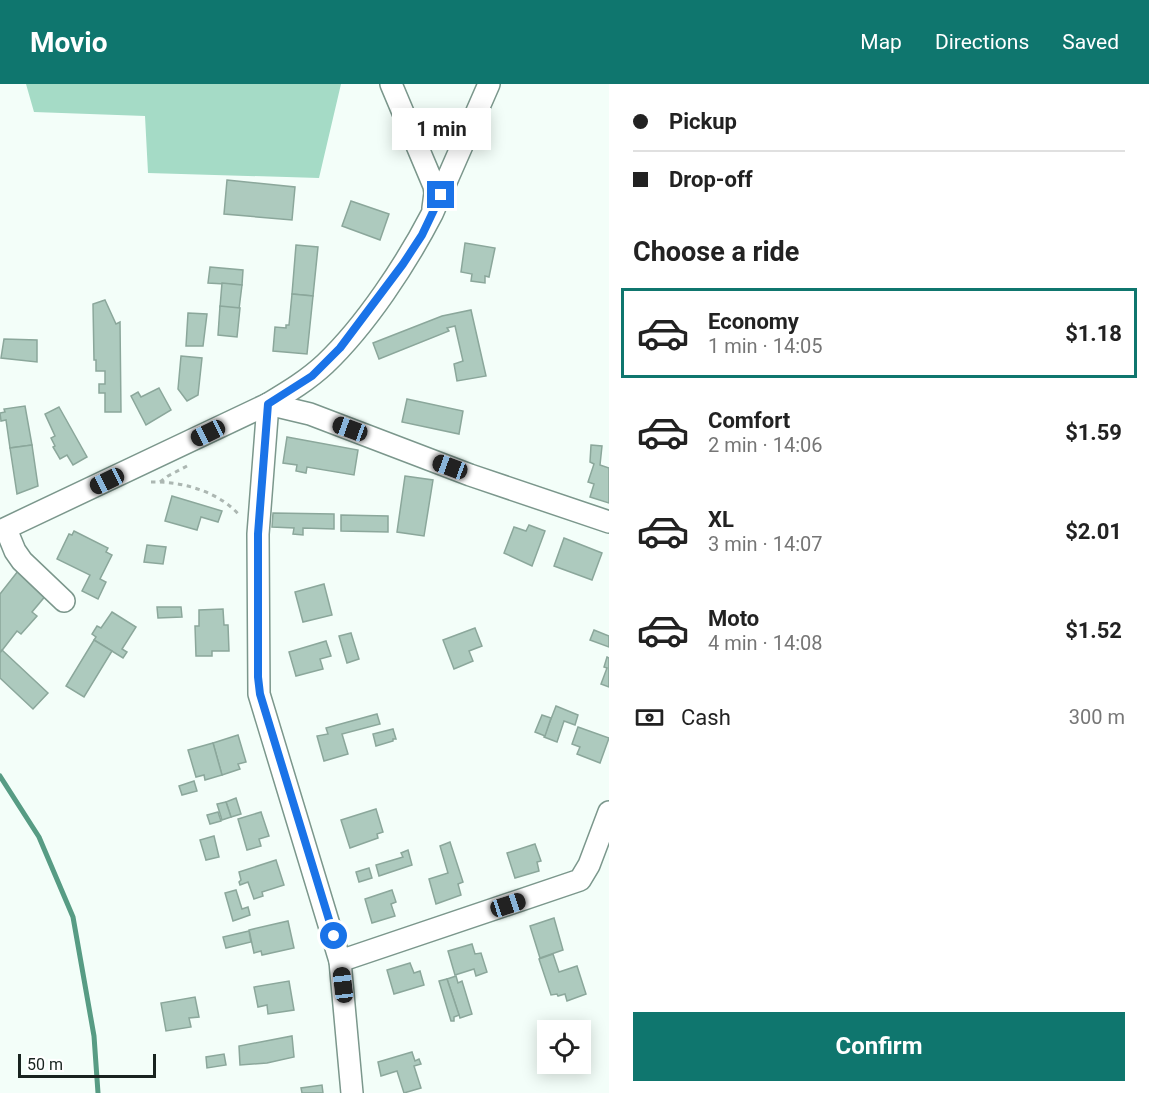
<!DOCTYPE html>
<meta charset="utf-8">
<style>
:root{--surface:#fff;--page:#f6f6f6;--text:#222;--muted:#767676;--line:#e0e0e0;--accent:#0f766e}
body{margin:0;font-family:Roboto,sans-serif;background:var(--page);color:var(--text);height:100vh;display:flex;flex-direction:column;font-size:22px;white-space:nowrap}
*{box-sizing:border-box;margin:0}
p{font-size:20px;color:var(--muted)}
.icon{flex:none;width:33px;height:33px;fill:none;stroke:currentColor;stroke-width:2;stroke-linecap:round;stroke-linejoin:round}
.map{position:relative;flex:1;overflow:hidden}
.side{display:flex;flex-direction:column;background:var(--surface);width:540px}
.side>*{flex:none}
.hud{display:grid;align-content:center;height:132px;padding:0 24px;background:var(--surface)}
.fabs{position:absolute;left:537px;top:936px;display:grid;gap:12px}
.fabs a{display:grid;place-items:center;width:54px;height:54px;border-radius:0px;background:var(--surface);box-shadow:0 3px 15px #0003;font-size:30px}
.scale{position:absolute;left:18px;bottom:15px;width:138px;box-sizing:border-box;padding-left:6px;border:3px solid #18231f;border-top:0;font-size:16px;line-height:21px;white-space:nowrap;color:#18231f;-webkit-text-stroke:4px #fff;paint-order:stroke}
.end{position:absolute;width:27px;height:27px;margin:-14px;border:8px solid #1a73e8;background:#fff;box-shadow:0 0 0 3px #fff}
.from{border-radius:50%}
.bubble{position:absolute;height:42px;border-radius:0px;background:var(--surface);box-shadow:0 3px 15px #0003;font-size:20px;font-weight:700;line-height:42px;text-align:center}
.car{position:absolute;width:18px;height:36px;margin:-18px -9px;border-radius:8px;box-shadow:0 0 4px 2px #0007;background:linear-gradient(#222 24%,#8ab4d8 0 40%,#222 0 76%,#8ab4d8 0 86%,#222 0)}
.hud b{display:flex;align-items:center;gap:21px;height:57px;font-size:22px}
.hud b+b{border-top:2px solid var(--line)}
.hud i{width:15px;height:15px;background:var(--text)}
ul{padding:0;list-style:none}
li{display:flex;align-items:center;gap:18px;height:90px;margin:0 12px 9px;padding:0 12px;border:3px solid transparent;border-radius:0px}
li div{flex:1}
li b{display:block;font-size:22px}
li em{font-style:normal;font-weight:700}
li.on{border-color:var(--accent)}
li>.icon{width:54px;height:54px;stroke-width:1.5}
h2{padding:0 24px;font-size:27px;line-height:72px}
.pay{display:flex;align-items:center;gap:15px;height:66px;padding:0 24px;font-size:22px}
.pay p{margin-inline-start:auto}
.primary-button{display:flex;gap:12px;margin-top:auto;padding:12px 24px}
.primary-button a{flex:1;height:69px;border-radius:0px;background:var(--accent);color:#fff;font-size:24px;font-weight:700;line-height:69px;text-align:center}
header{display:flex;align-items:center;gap:36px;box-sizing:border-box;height:84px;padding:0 30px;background:var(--accent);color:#fff}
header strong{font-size:28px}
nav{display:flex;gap:33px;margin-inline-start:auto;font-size:21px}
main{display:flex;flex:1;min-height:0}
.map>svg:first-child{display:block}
.green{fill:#a5dbc6}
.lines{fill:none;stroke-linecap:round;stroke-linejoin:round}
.stream{stroke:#579c84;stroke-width:5}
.building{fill:#adcabe;stroke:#8ba79b;stroke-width:1.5}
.minor-casing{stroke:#7b978c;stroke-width:24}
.path{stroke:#acb7b2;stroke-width:3;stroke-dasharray:4.5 4.5;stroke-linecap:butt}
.minor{stroke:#fff;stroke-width:21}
.route{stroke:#1a73e8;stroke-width:8}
</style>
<header>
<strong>Movio</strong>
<nav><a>Map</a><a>Directions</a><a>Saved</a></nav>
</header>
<main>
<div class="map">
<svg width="609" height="1009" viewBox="0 0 609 1009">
<rect width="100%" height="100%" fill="#f3fef9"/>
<path class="green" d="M26 0H341L319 94 148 89 145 32 34 28Z"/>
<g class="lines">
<path class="stream" d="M0 692 39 753 73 833 94 952 98 1009"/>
</g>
<g class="building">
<path d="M227 96 295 103 292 136 224 130Z"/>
<path d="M351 117 389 130 380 156 342 142Z"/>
<path d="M465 159 495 164 489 193 485 192V199L471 197 472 190 461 188Z"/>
<path d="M296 161 318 163 313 212 292 210Z"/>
<path d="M210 183 243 186 242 201 208 199Z"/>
<path d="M222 199 242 201 239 225 220 223Z"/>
<path d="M292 210 313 212 307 270 273 267 275 243 286 244V241H289Z"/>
<path d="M105 216 116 240 120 238 121 328H105V309H99V300H105V287H96V276H94L93 220Z"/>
<path d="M220 222 240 224 237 253 218 251Z"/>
<path d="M471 226 486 292 457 297 454 280 463 277 455 242 447 244 449 247 379 275 373 259 442 232Z"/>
<path d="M188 229 207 230 203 262H186Z"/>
<path d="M4 255 37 256V278L1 274Z"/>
<path d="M181 272 202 274 198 311 187 317 178 305Z"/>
<path d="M159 304 171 326 146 341 131 312 138 308 141 313Z"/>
<path d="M407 315 463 327 459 350 402 338Z"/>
<path d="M25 322 32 361 10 364 6 336 1 337 0 329 5 328 4 325Z"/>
<path d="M59 323 87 373 73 381 67 371 60 375 53 363 55 362 51 354 55 352 45 330Z"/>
<path d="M287 353 358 366 354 391 307 383 306 389 296 387 297 381 283 379Z"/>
<path d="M32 361 38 402 17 410 10 364Z"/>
<path d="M591 361 602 362 600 381 609 384V419L590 413 594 400 588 398 594 380 590 378Z"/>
<path d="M405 392 433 396 424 452 397 448Z"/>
<path d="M172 412 222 427 218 438 201 433 197 446 165 437Z"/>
<path d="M273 429 334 430V445L303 444V451L293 450 294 444 272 443Z"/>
<path d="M341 431 388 432V448L341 447Z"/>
<path d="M529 441 545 447 532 482 504 469 514 443 526 447Z"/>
<path d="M74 447 108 464 106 468 112 471 100 495 106 498 98 515 82 507 90 491 57 475 69 450 72 451Z"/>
<path d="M564 454 602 469 592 496 554 482Z"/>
<path d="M147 461 166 463 163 480 144 478Z"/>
<path d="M18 487 47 510 32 528 37 532 21 550 17 547 0 569V510Z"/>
<path d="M324 500 332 531 303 538 295 508Z"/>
<path d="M157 523H181L182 533 158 534Z"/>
<path d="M223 525 224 541H228L229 567H212V572H196L195 542H199V526Z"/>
<path d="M112 528 136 543 122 565 127 568 123 574 94 556 96 553 92 550 97 542 101 544Z"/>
<path d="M475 544 482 562 469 567 473 577 454 585 443 556Z"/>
<path d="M594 546 609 552V563L590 556Z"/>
<path d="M351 549 359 575 347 579 339 552Z"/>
<path d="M94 556 112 567 84 613 66 602Z"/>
<path d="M326 557 331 572 320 575 323 585 296 592 289 568Z"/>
<path d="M2 566 48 609 33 625 0 594V569Z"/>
<path d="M607 573 609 574V603L601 600 607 584 604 583Z"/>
<path d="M556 622 578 631 575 641 564 637 557 658 544 653Z"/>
<path d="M377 630 380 640 342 650 348 670 324 677 317 652 328 650 326 644Z"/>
<path d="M542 631 551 634 545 652 535 648Z"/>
<path d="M578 643 609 654 600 679 577 670 580 663 572 660Z"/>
<path d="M393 645 396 655H393V657L376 662 373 650Z"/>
<path d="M238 651 246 678 238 680 240 685 222 691 213 659Z"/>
<path d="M213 659 222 691 205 696 204 691 196 693 188 666Z"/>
<path d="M194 697 197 707 182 711 179 702Z"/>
<path d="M236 714 241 730 231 733 226 718Z"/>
<path d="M226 718 231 733 222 736 217 720Z"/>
<path d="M376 725 383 748 377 750 378 754 350 764 341 736Z"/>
<path d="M218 728 221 737 210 740 207 731Z"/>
<path d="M261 728 269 752 259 755 261 762 247 766 238 735Z"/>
<path d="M214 752 219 773 206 776 200 756Z"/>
<path d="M450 758 463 798 458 800 461 811 436 820 429 795 448 789 440 762Z"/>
<path d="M535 760 541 777 537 778 539 787 515 794 507 769Z"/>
<path d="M408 766 412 781 379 792 376 781 403 773 401 769Z"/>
<path d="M276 776 284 801 262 808 263 812 254 815 248 798 240 801 239 798 241 796 239 788Z"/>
<path d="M369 784 372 794 359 798 356 788Z"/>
<path d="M236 806 242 825 248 823 250 831 233 837 225 809Z"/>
<path d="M392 806 396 818 391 820 395 832 372 839 365 815Z"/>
<path d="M554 834 563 866 540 874 530 842Z"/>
<path d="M288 837 294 864 262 871 261 867 254 869 249 846Z"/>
<path d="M249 847 251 858 226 864 223 853Z"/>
<path d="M472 860 475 870 481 869 487 888 476 892 474 885 455 891 448 867Z"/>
<path d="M553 870 559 888 577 882 586 910 567 917 565 910 558 912 557 910 551 911 539 875Z"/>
<path d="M410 879 414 889 420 887 424 901 394 910 387 886Z"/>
<path d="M456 892 458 899 462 897 472 930 460 934 447 895Z"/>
<path d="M447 895 459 931 454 933V937H451L439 897Z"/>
<path d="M289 897 294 926 268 930 267 921 258 923 254 903Z"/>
<path d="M195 913 199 933 189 934 191 943 166 947 161 919Z"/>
<path d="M292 952 294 973 267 979 240 981 239 962Z"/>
<path d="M412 968 415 977 419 975 421 980 414 982 421 1004 404 1009 397 987 381 992 378 978Z"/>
<path d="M224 970 226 981 207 984 206 973Z"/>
<path d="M322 1001 323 1009H302L301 1004Z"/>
</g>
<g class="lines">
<defs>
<g id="minor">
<path d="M391 0 434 102 435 109 433 124"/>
<path d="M406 35 419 41 467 53"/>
<path d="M268 320 258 450 259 610 340 877 352 1009"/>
<path d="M268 320 310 330 470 391 609 438"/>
<path d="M6 445 15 467 22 477 64 517"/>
<path d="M0 447 268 320C288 308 308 296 325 280 366 241 406 180 432 130L489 0"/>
<path d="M340 877 580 796 589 781 609 728"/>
</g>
</defs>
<use href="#minor" class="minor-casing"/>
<g class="path">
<path d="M151 398C182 397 220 408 240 432"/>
<path d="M160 398 168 392 187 382"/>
</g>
<use href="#minor" class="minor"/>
</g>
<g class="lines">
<path class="route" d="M334 852 260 610 258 593V450L268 320 312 292 340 264 403 180 422 151 441 111"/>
</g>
</svg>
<div class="fabs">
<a><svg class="icon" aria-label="locate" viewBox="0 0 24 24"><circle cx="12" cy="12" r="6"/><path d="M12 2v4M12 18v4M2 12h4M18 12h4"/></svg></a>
</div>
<div class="scale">50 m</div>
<i class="end from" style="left:334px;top:852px"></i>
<i class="end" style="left:441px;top:111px"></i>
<div class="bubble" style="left:392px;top:24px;width:99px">1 min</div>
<i class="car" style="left:350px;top:345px;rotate:290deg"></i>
<i class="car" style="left:208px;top:349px;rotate:244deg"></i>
<i class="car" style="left:450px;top:383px;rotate:290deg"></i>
<i class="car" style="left:107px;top:397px;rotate:244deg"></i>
<i class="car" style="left:508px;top:821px;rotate:72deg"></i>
<i class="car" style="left:343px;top:901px;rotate:353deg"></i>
</div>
<section class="side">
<div class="hud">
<b><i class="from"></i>Pickup</b>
<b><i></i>Drop-off</b>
</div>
<h2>Choose a ride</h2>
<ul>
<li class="on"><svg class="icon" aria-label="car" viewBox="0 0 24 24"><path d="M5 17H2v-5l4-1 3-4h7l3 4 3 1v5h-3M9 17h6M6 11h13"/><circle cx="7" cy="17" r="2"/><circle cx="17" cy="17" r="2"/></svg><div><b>Economy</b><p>1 min · 14:05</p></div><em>$1.18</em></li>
<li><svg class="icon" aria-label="car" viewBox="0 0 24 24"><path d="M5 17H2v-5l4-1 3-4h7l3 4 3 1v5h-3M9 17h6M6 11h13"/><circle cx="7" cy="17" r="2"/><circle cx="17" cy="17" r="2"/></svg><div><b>Comfort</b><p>2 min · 14:06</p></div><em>$1.59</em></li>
<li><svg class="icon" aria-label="car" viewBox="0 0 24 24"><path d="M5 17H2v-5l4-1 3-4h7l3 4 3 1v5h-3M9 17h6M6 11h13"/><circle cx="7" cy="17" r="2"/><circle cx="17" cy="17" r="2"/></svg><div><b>XL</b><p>3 min · 14:07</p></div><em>$2.01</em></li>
<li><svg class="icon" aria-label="car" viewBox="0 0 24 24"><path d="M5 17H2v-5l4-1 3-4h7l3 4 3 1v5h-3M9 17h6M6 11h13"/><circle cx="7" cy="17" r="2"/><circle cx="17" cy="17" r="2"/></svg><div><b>Moto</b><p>4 min · 14:08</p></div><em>$1.52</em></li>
</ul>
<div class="pay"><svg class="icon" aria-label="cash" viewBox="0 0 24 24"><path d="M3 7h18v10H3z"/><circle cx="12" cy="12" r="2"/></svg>Cash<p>300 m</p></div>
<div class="primary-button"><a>Confirm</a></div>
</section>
</main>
